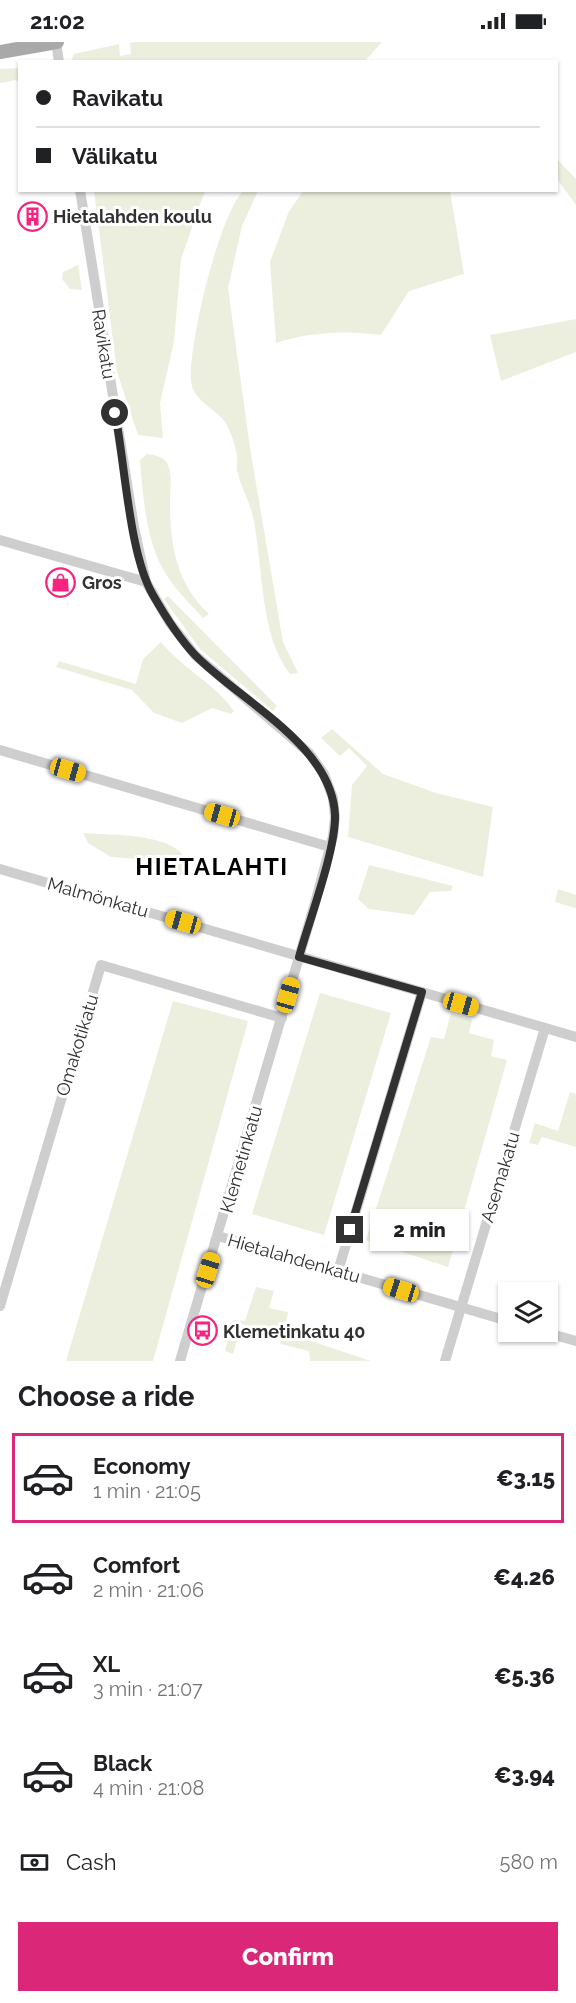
<!DOCTYPE html>
<meta charset="utf-8">
<style>
:root{--surface:#fff;--page:#f6f6f6;--text:#202124;--muted:#757577;--line:#e0e0e0;--accent:#db2777}
body{margin:0;font-family:Raleway,sans-serif;background:var(--page);color:var(--text);height:100vh;display:flex;flex-direction:column;font-size:22px;white-space:nowrap}
*{box-sizing:border-box;margin:0}
p{font-size:20px;color:var(--muted)}
.icon{flex:none;width:33px;height:33px;fill:none;stroke:currentColor;stroke-width:2;stroke-linecap:round;stroke-linejoin:round}
.map{position:relative;height:1319px;overflow:hidden}
.side{display:flex;flex-direction:column;background:var(--surface);flex:1}
.side>*{flex:none}
.banner{position:absolute;left:18px;top:18px;width:540px;height:132px;border-radius:0px;box-shadow:0 2px 4px #0004;display:grid;align-content:center;height:132px;padding:0 18px;background:var(--surface)}
.buttons{position:absolute;left:498px;top:1240px;display:grid;gap:12px}
.buttons a{display:grid;place-items:center;width:60px;height:60px;border-radius:0px;background:var(--surface);box-shadow:0 2px 4px #0004;font-size:30px}
.end{position:absolute;width:27px;height:27px;margin:-14px;border:8px solid #313131;background:#fff;box-shadow:0 0 0 3px #fff}
.from{border-radius:50%}
.bubble{position:absolute;height:42px;border-radius:0px;background:var(--surface);box-shadow:0 2px 4px #0004;font-size:20px;font-weight:800;line-height:42px;text-align:center}
.car{position:absolute;width:18px;height:36px;margin:-18px -9px;border-radius:8px;box-shadow:0 0 4px 2px #0007;background:linear-gradient(#f5c518 24%,#345 0 40%,#f5c518 0 76%,#345 0 86%,#f5c518 0)}
.banner b{display:flex;align-items:center;gap:21px;height:57px;font-size:22px}
.banner b+b{border-top:2px solid var(--line)}
.banner i{width:15px;height:15px;background:var(--text)}
ul{padding:0;list-style:none}
li{display:flex;align-items:center;gap:18px;height:90px;margin:0 12px 9px;padding:0 6px;border:3px solid transparent;border-radius:0px}
li div{flex:1}
li b{display:block;font-size:22px}
li em{font-style:normal;font-weight:800}
li.current{border-color:var(--accent)}
li>.icon{width:54px;height:54px;stroke-width:1.5}
h2{padding:0 18px;font-size:27px;line-height:72px}
.pay{display:flex;align-items:center;gap:15px;height:66px;padding:0 18px;font-size:22px}
.pay p{margin-inline-start:auto}
.action{display:flex;gap:12px;margin-top:auto;padding:12px 18px}
.action a{flex:1;height:69px;border-radius:0px;background:var(--accent);color:#fff;font-size:24px;font-weight:800;line-height:69px;text-align:center}
.status{display:flex;justify-content:space-between;align-items:center;height:42px;padding:0 30px;background:var(--surface);direction:ltr}
.status svg{height:16px;fill:currentColor}
.map>svg:first-child{display:block}
.green{fill:#edefde}
.lines{fill:none;stroke-linecap:round;stroke-linejoin:round}
.minor{stroke:#cecece;stroke-width:10}
.major{stroke:#a9a9a9;stroke-width:14}
.route{stroke:#313131;stroke-width:8}
.labels{text-anchor:middle;dominant-baseline:central;stroke-width:6;stroke-linejoin:round;paint-order:stroke}
.poi-label{font-size:18px;font-weight:bold;fill:#313131;stroke:#fff;text-anchor:start}
.street-label{font-size:18px;fill:#313131;stroke:#fff}
.district-label{font-size:24px;font-weight:bold;letter-spacing:1.5px;fill:#000;stroke:#fff}
</style>
<div class="status"><b>21:02</b><svg viewBox="0 0 49 12"><path d="M0 12V9h3v3zM5 12V6h3v6zM10 12V3h3v9zM15 12V0h3v12zM26 1h20v11H26zM47 4h2v5h-2z"/></svg></div>
<div class="map">
<svg width="576" height="1319" viewBox="0 0 576 1319">
<rect width="100%" height="100%" fill="#fff"/>
<g class="green">
<path d="M135 0H382L365 19H71L74 12 119 2 120 14 131 12 130 1Z"/>
<path d="M19 26V41L16 38 0 41V27Z"/>
<path d="M557 117 576 137V163L557 137Z"/>
<path d="M244 148 258 149 242 184 228 246 250 406 283 600 298 631 290 632C258 591 264 521 252 471 248 456 240 443 237 428 236 423 238 419 237 414 236 405 230 387 225 380 215 366 193 359 191 339 188 304 219 172 244 148Z"/>
<path d="M304 148 450 149 464 232 409 249 381 293C347 288 308 290 276 301L270 220 289 169Z"/>
<path d="M94 149H205L181 217 174 300 160 361 163 396 138 393 117 330Z"/>
<path d="M78 223 82 248 70 247 62 237 63 230Z"/>
<path d="M576 277V310L501 339 490 293Z"/>
<path d="M147 412C153 413 163 414 167 421 173 432 170 446 170 458 170 501 175 540 209 572L203 576C191 563 177 549 167 534 146 502 143 455 140 418Z"/>
<path d="M168 554 277 664 273 669 200 607 164 557Z"/>
<path d="M161 600C182 626 214 641 234 669L231 672 212 666 182 681 154 671 132 648 56 625 59 619 136 642 143 617Z"/>
<path d="M332 687 383 732 436 751 493 765 483 835 348 795 352 743 367 724 349 706 340 714 321 696Z"/>
<path d="M83 791C107 793 171 791 184 815 186 818 186 825 187 829L177 835 156 818 111 815 88 801Z"/>
<path d="M369 823 453 844 451 849 430 850 414 873 369 867 358 857Z"/>
<path d="M558 847 576 853V866L555 860Z"/>
<path d="M320 951 391 971 324 1193 252 1172Z"/>
<path d="M173 959 248 979 153 1319H66Z"/>
<path d="M451 971 472 978 469 991 494 998 491 1014 507 1018 448 1225 366 1198 431 995 444 997Z"/>
<path d="M570 1050 576 1052V1105L542 1095 538 1103 529 1101 535 1081 558 1089Z"/>
<path d="M256 1245 274 1249 269 1266 288 1270 286 1281 309 1288 305 1297 371 1319H310L309 1309 280 1302 282 1293 242 1282 233 1312 225 1309 233 1278 245 1279Z"/>
</g>
<g class="lines">
<g class="minor">
<path d="M56 0 59 20"/>
<path d="M80 148 134 485 146 540 170 581 195 613 309 711 324 732 333 756 335 775 333 794 315 861 180 1319"/>
<path d="M0 498 146 540"/>
<path d="M0 708 330 805"/>
<path d="M0 827 576 995"/>
<path d="M218 1194 508 1279"/>
<path d="M338 1229 422 950"/>
<path d="M0 1264 101 923 282 976"/>
<path d="M544 1290 576 1299"/>
<path d="M445 1319 545 986"/>
</g>
<path class="major" d="M0 10 57 0"/>
</g>
<g class="lines">
<path class="route" d="M115 371C125 421 129 512 153 553 165 574 179 596 195 613 240 659 332 703 335 773 336 808 309 879 299 915L422 950 350 1188"/>
</g>
<defs>
<symbol id="building-ring" viewBox="-11 -11 22 22"><circle r="9.5" fill="#fff" stroke="#f7247f" stroke-width="1.5"/><path d="M-4-6H4V6H1V3H-1V6H-4ZM-2.5-4.3h1.7v1.8h-1.7ZM.8-4.3h1.7v1.8H.8ZM-2.5-1h1.7V.8h-1.7ZM.8-1h1.7V.8H.8Z" fill="#f7247f"/></symbol>
<symbol id="shop-ring" viewBox="-11 -11 22 22"><circle r="9.5" fill="#fff" stroke="#f7247f" stroke-width="1.5"/><path d="M-5-2.5h2.3a2.7 3.5 0 0 1 5.4 0H5L5.5 6h-11ZM-1.5-2.5h3a1.5 2.3 0 0 0-3 0Z" fill="#f7247f"/></symbol>
<symbol id="bus-ring" viewBox="-11 -11 22 22"><circle r="9.5" fill="#fff" stroke="#f7247f" stroke-width="1.5"/><path d="M-5-6H5V4H4V6H2V4H-2V6H-4V4H-5ZM-3.5-4V0h7V-4ZM-3.5 1.2v1.5H-2V1.2ZM2 1.2v1.5H3.5V1.2Z" fill="#f7247f"/></symbol>
</defs>
<g fill-rule="evenodd">
<use href="#building-ring" x="16" y="158" width="33" height="33"/>
<use href="#shop-ring" x="44" y="524" width="33" height="33"/>
<use href="#bus-ring" x="186" y="1272" width="33" height="33"/>
</g>
<g class="labels">
<g class="poi-label">
<text x="53" y="174">Hietalahden koulu</text>
<text x="82" y="540">Gros</text>
<text x="223" y="1289">Klemetinkatu 40</text>
</g>
<g class="street-label">
<text transform="translate(104 302) rotate(81)">Ravikatu</text>
<text transform="translate(98 855) rotate(16)">Malmönkatu</text>
<text transform="translate(77 1003) rotate(-73)">Omakotikatu</text>
<text transform="translate(241 1117) rotate(-74)">Klemetinkatu</text>
<text transform="translate(500 1135) rotate(-73)">Asemakatu</text>
<text transform="translate(294 1216) rotate(16)">Hietalahdenkatu</text>
</g>
<g class="district-label">
<text x="212" y="824">HIETALAHTI</text>
</g>
</g>
</svg>
<div class="buttons">
<a><svg class="icon" aria-label="layers" viewBox="0 0 24 24"><path d="M12 4l9 5-9 5-9-5zM3 14l9 5 9-5"/></svg></a>
</div>
<i class="end from" style="left:115px;top:371px"></i>
<i class="end" style="left:350px;top:1188px"></i>
<div class="bubble" style="left:370px;top:1167px;width:99px">2 min</div>
<i class="car" style="left:68px;top:728px;rotate:106deg"></i>
<i class="car" style="left:222px;top:773px;rotate:286deg"></i>
<i class="car" style="left:183px;top:880px;rotate:286deg"></i>
<i class="car" style="left:288px;top:953px;rotate:16deg"></i>
<i class="car" style="left:461px;top:962px;rotate:106deg"></i>
<i class="car" style="left:208px;top:1228px;rotate:17deg"></i>
<i class="car" style="left:401px;top:1248px;rotate:287deg"></i>
<div class="banner">
<b><i class="from"></i>Ravikatu</b>
<b><i></i>Välikatu</b>
</div>
</div>
<section class="side">
<h2>Choose a ride</h2>
<ul>
<li class="current"><svg class="icon" aria-label="car" viewBox="0 0 24 24"><path d="M5 17H2v-5l4-1 3-4h7l3 4 3 1v5h-3M9 17h6M6 11h13"/><circle cx="7" cy="17" r="2"/><circle cx="17" cy="17" r="2"/></svg><div><b>Economy</b><p>1 min · 21:05</p></div><em>€3.15</em></li>
<li><svg class="icon" aria-label="car" viewBox="0 0 24 24"><path d="M5 17H2v-5l4-1 3-4h7l3 4 3 1v5h-3M9 17h6M6 11h13"/><circle cx="7" cy="17" r="2"/><circle cx="17" cy="17" r="2"/></svg><div><b>Comfort</b><p>2 min · 21:06</p></div><em>€4.26</em></li>
<li><svg class="icon" aria-label="car" viewBox="0 0 24 24"><path d="M5 17H2v-5l4-1 3-4h7l3 4 3 1v5h-3M9 17h6M6 11h13"/><circle cx="7" cy="17" r="2"/><circle cx="17" cy="17" r="2"/></svg><div><b>XL</b><p>3 min · 21:07</p></div><em>€5.36</em></li>
<li><svg class="icon" aria-label="car" viewBox="0 0 24 24"><path d="M5 17H2v-5l4-1 3-4h7l3 4 3 1v5h-3M9 17h6M6 11h13"/><circle cx="7" cy="17" r="2"/><circle cx="17" cy="17" r="2"/></svg><div><b>Black</b><p>4 min · 21:08</p></div><em>€3.94</em></li>
</ul>
<div class="pay"><svg class="icon" aria-label="cash" viewBox="0 0 24 24"><path d="M3 7h18v10H3z"/><circle cx="12" cy="12" r="2"/></svg>Cash<p>580 m</p></div>
<div class="action"><a>Confirm</a></div>
</section>
